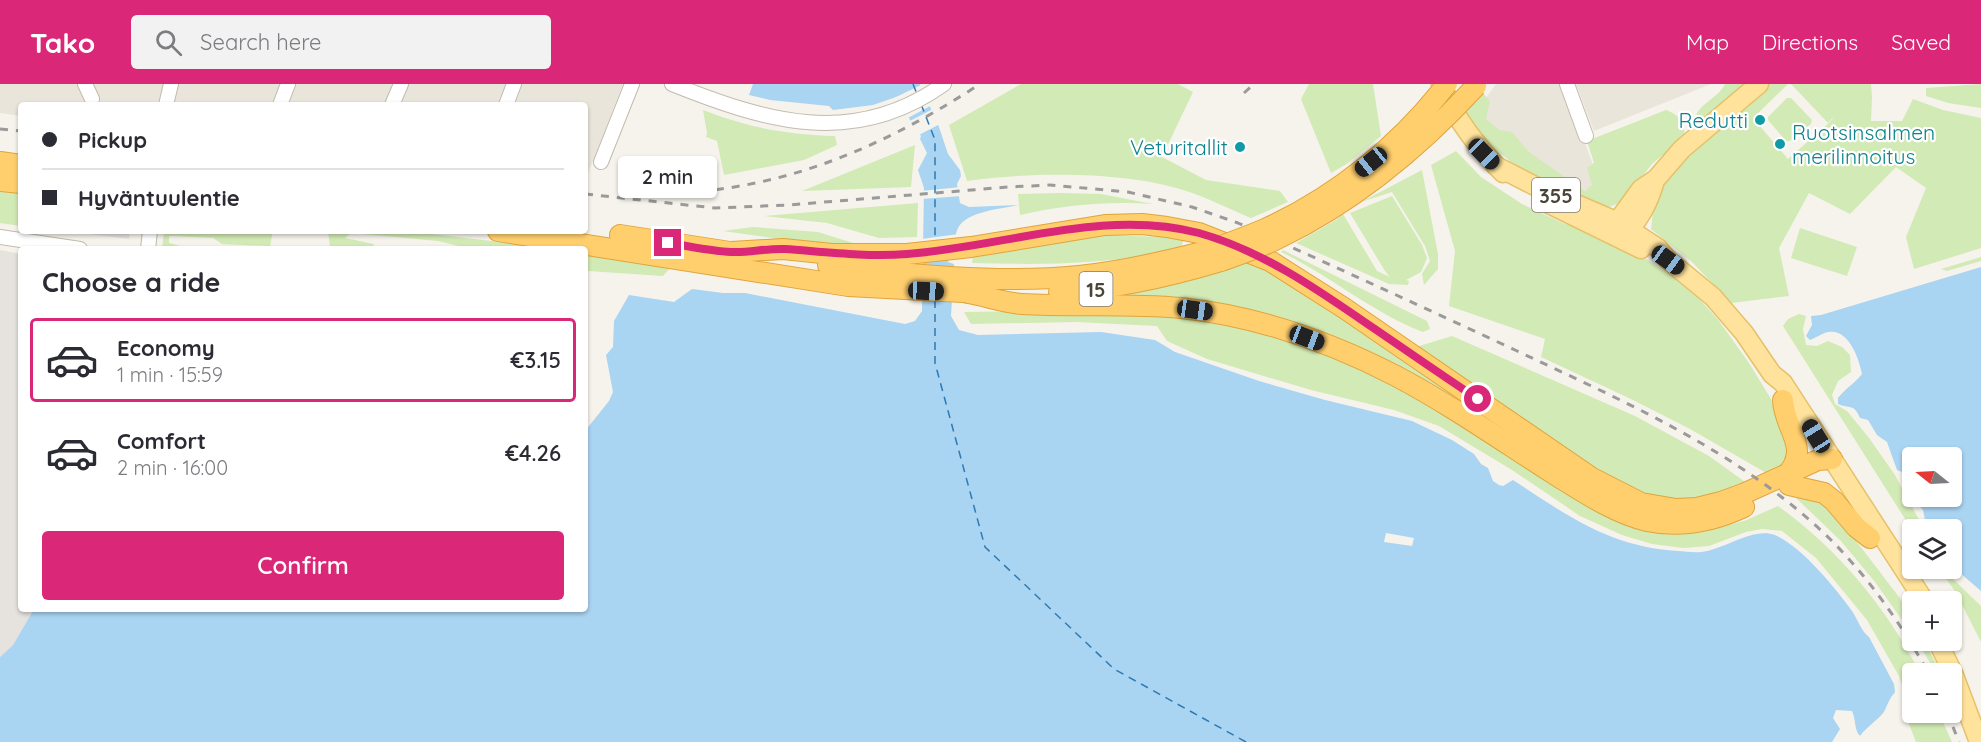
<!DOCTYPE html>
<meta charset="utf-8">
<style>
:root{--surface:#fff;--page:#f2f2f3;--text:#2b2b33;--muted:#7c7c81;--line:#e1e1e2;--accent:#db2777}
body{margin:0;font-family:Quicksand,sans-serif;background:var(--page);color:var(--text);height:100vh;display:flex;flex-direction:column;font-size:22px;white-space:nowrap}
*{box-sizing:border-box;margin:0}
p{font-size:20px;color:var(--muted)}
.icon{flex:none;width:33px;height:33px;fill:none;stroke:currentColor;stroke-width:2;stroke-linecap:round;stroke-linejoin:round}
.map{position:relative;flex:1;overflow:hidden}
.side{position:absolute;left:18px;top:162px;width:570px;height:366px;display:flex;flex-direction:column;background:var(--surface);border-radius:6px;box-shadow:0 2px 4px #0004}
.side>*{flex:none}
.guide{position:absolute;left:18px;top:18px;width:570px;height:132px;border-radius:6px;box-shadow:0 2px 4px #0004;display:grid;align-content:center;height:132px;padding:0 24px;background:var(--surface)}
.needle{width:39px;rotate:288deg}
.buttons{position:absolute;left:1902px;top:363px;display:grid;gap:12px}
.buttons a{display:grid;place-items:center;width:60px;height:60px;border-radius:6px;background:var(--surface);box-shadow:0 2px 4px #0004;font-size:30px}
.end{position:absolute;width:27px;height:27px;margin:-14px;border:8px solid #db2777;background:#fff;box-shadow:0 0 0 3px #fff}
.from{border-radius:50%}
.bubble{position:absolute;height:42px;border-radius:6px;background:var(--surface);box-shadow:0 2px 4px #0004;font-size:20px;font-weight:600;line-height:42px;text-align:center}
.car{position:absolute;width:18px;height:36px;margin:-18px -9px;border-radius:8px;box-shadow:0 0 4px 2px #0007;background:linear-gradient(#222 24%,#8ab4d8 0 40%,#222 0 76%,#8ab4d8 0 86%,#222 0)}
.guide b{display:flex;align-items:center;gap:21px;height:57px;font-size:22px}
.guide b+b{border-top:2px solid var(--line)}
.guide i{width:15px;height:15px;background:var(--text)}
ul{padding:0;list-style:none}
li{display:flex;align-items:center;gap:18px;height:84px;margin:0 12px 9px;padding:0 12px;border:3px solid transparent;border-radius:6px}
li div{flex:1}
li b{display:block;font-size:22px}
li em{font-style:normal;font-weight:600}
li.on{border-color:var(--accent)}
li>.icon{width:54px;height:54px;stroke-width:1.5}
h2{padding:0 24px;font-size:27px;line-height:72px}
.primary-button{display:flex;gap:12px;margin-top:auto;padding:12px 24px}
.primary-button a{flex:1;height:69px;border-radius:6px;background:var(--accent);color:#fff;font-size:24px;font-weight:600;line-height:69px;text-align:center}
header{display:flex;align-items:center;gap:36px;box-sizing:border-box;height:84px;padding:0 30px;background:var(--accent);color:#fff}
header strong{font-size:28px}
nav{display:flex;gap:33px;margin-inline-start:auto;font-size:21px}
.search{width:420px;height:54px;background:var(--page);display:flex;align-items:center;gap:15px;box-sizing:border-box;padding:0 21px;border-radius:6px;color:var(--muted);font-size:22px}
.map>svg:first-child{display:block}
.residential{fill:#eae5da}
.industrial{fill:#e6e2dd}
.green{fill:#d2eab5}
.parking{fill:#e5e3e0}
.water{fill:#a9d4f2;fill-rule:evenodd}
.pier{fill:#f6f3ec}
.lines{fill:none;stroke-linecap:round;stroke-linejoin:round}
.ferry{stroke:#2e7ab2;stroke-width:1.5;stroke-dasharray:8 6;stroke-linecap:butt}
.minor-casing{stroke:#c2bbae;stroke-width:16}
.major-casing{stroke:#e6c16a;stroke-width:21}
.highway-casing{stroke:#e0a43c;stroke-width:22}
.minor{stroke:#fff;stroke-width:14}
.major{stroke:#ffe39c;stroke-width:18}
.highway{stroke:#ffcf6e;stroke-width:20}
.rail{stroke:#9a9a9a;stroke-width:3;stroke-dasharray:8 8;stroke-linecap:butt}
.highway-bridge-casing{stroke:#e0a43c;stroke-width:22;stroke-linecap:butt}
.highway-bridge{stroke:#ffcf6e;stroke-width:20}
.route{stroke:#db2777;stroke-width:8}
.culture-dot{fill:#0f9aa8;stroke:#fff;stroke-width:2}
.labels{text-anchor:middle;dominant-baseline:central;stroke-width:4.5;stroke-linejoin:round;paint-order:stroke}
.shield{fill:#fff;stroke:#817c74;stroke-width:1.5}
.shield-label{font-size:20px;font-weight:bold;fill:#4b4439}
.culture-label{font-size:21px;fill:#0d838f;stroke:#fff;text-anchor:end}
</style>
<header>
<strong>Tako</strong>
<div class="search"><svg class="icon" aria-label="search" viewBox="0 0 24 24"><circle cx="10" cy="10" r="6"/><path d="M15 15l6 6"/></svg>Search here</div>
<nav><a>Map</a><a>Directions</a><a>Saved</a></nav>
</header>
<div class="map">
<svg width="1981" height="658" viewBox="0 0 1981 658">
<rect width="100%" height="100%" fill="#f6f3ec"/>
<g class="residential">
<path d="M0 0H623L585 97V21H21V32L0 29Z"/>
<path d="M1496 0H1563L1601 102 1578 108 1475 29Z"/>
<path d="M1576 0H1711L1594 47Z"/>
</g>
<path class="industrial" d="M0 166 21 170V525H34L13 561 0 573Z"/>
<g class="green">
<path d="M1021 0H1178L1193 8 1162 73 1206 96 1280 107 1288 118 1251 134C1229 125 1206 113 1183 106 1123 87 1029 88 967 97L949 41Z"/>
<path d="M1309 0H1373L1381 52 1348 79 1331 89 1301 15Z"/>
<path d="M1725 0H1746L1695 43C1691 21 1717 17 1725 0Z"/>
<path d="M1770 0H1788L1753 34 1788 75 1830 38 1835 31 1828 39 1791 0H1871L1872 13 1871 37H1902L1913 15 1943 26 1981 34V164L1914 185 1906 153 1926 104 1896 83 1850 130 1809 109 1779 164 1789 212 1731 219 1692 178 1651 145 1655 110 1674 83Z"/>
<path d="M1981 0V24L1948 19 1926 12V4Z"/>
<path d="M1482 8 1490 17 1486 35 1499 46 1512 48 1529 68 1585 107 1592 101 1587 84 1594 79 1587 57 1666 26C1681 32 1683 37 1685 52L1652 80 1622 118 1609 123 1593 120 1525 90 1478 50 1465 30Z"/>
<path d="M1787 14H1791L1812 36 1811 40 1790 57H1786L1768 36V33Z"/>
<path d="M703 26C750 44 784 50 835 52L837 61 804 76 724 91 717 57 706 53 707 49Z"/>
<path d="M915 61 911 103 802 107Z"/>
<path d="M1456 67 1481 93 1522 120 1565 140 1595 148 1640 171 1690 204 1719 237 1749 279 1771 315 1789 357V369L1783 380 1768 390 1690 345 1633 316 1541 273 1545 255 1449 222 1455 167 1431 81Z"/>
<path d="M1422 86 1438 170V185L1424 201 1422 190 1430 177 1425 162 1392 108 1361 118Z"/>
<path d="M0 108 21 109V142L0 139Z"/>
<path d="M1060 109 1101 110 1153 120C1108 117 1064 121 1020 131L1018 110Z"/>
<path d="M1392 112 1422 161 1427 174 1421 188 1406 196 1409 197 1408 201 1389 200 1296 159 1336 136 1343 130 1377 187 1390 193 1385 187 1350 129Z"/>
<path d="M918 119 917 153 879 154 827 139 764 132Z"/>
<path d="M753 143 818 148 869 164 822 161 723 147Z"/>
<path d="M1800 144 1857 163 1847 192 1791 174Z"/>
<path d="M164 147H273L270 162 222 160 213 154 174 152H169V159L191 165H162Z"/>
<path d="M328 147H407L558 165H471L438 157 351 149 345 154 374 160 372 165H336L330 163Z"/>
<path d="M1108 151 1184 154 1181 164C1114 181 1041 181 972 179L973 171Z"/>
<path d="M1283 166 1427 237 1430 245 1423 248C1371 228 1331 192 1281 168Z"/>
<path d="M585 168 674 180 663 192 588 187H585Z"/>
<path d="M1981 173V177L1947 187 1941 185Z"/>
<path d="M1252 175 1591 400 1377 273 1111 213Z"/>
<path d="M1093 226 1212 234 1335 270 1666 448 1700 447 1744 437 1778 422C1838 465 1887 524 1920 589L1912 590V628L1939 629 1952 658H1916L1905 630 1908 620 1899 592 1867 536 1816 474 1782 447 1762 445 1746 448 1709 462 1683 464 1652 460 1622 451 1580 432 1512 386 1439 342 1394 326 1311 306 1207 275 1167 257 1157 242 1076 238 971 240 964 228Z"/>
<path d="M1799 230 1806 232 1803 245 1806 261 1817 262 1828 257 1842 263 1850 271 1851 288 1838 297 1832 311 1835 320 1847 327 1869 354 1895 391 1924 445 1912 446 1783 242 1788 235Z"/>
<path d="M1452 252 1635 332 1709 372 1748 400C1714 415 1678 422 1642 410 1631 406 1619 399 1608 393L1416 263Z"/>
<path d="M1808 411 1821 418 1837 432 1899 513 1912 535V550L1875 498 1841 457 1796 414Z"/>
<path d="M1939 485H1945L1954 496 1981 522V558L1955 507Z"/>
<path d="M1917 557H1924L1941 589H1936Z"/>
</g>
<path class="parking" d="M65 147H130L129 155Z"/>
<g class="water">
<path d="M753 0H920L939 43 948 70 960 86 961 92 957 100 960 119 969 123 1018 121C1001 125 967 127 958 144 954 152 955 164 955 172H950L948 178 954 180 951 232 959 246 978 251 1101 248 1155 256 1175 268 1259 297 1325 316 1412 337 1452 356 1474 370 1481 380 1488 384 1493 397 1499 401 1503 402 1513 396C1568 432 1610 463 1678 467 1685 467 1693 469 1701 468 1724 466 1752 443 1775 451 1801 462 1835 503 1852 527 1858 536 1861 547 1869 553L1894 600 1895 608C1890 614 1888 619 1885 626 1882 633 1866 643 1860 652 1854 646 1856 635 1852 627L1836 626 1833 634 1840 645 1832 658H0V573L13 561 34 525H585V347L609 317 613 308 606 271 613 263 614 237 629 211 674 218 692 205 723 209H745L905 240 915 237 922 227 924 104 918 86 927 69 920 55 921 52 910 36 899 12 873 21 833 26 829 22 770 16 749 11ZM1386 449 1414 454 1412 462 1384 458Z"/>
<path d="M1981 183V507L1952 482V446L1931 445 1925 436 1923 426 1913 415 1902 388 1897 386 1887 358 1877 351 1868 336 1860 334C1854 319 1849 325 1838 320V314C1845 305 1855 299 1862 290 1859 275 1849 244 1828 248 1822 249 1816 254 1810 256L1806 252 1812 241 1811 232 1821 231ZM1912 374H1952V412H1912Z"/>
</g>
<g class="pier">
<path d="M923 0 932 21 906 35 898 16H895L894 14Z"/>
<path d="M933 25 940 40 917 52 908 38Z"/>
<path d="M961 103 962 112 921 115V107Z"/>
<path d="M959 150 958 169 920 174 921 155Z"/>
</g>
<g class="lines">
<g class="ferry">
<path d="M913 0 917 10"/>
<path d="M921 20 935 56V157"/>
<path d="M935 216V279L985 463 1114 585 1246 658"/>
</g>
<defs>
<g id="minor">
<path d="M85 0 92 15"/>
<path d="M672 0C765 37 853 65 944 0"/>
<path d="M1567 0 1586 52"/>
<path d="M166 21 171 0"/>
<path d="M280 21 288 0"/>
<path d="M392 21 401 0"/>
<path d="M506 21 514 0"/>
<path d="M601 78 632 0"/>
<path d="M0 153 80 165"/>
<path d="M148 165 150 147"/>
</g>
<g id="major">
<path d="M1441 0C1455 35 1477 62 1503 89"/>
<path d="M1496 82 1541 105 1618 138 1658 164 1668 176 1713 213 1744 249 1772 290 1783 299 1925 518"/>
<path d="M1545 118 1641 165"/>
<path d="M1618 148V138L1622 131 1641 105 1656 95 1682 65 1759 0"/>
<path d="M1622 151C1638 141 1649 117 1654 100"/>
<path d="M1937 556 1953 589 1979 658"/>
</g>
<g id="highway">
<path d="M0 78 21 81"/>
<path d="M0 97 21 99"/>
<path d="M498 147 848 202 982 209"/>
<path d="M620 151 743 170"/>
<path d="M731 168 783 165 832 170H907L971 163 1105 141 1142 140 1167 143 1199 149 1270 177 1344 224 1592 394 1641 419 1676 425 1697 424 1721 418 1743 410 1818 376 1832 375"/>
<path d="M828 181C907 191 1000 200 1079 192 1125 187 1169 177 1214 165"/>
<path d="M1059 208C1115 205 1168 193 1221 177"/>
<path d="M968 209C986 212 1004 219 1022 220 1074 223 1128 219 1181 224 1257 232 1328 257 1396 292 1451 321 1502 357 1554 390 1583 408 1614 429 1647 437 1680 444 1714 437 1744 423"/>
<path d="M1783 316C1784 346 1812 363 1786 392"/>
<path d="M1789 401 1824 409 1834 417 1856 443 1870 454"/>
</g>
</defs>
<use href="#minor" class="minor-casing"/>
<use href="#major" class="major-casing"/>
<use href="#highway" class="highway-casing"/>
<use href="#minor" class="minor"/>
<use href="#major" class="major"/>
<use href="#highway" class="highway"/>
<g class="rail">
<path d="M1244 9 1254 0"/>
<path d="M0 45 21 47"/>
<path d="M636 109C765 114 874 69 980 0"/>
<path d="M585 110 715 124 789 121 1008 103 1050 101 1128 108 1192 123 1238 139C1331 181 1423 223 1515 266 1625 318 1741 368 1830 455 1869 494 1902 541 1929 590"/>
<path d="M1947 628 1959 658"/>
</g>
<defs>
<g id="highway-bridge">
<path d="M1214 165C1231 158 1249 152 1265 145 1336 113 1400 61 1447 0"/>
<path d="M1221 177C1240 170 1259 164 1277 155 1354 118 1419 64 1476 2"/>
</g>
</defs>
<use href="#highway-bridge" class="highway-bridge-casing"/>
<use href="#highway-bridge" class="highway-bridge"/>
</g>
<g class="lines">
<path class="route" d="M668 159C689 162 710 167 731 168 749 169 767 164 785 165 826 168 866 173 907 170 1004 163 1103 124 1199 149 1260 166 1314 203 1366 239 1403 264 1440 290 1478 315"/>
</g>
<g class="culture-dot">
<circle cx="1760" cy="36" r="6"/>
<circle cx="1780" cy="60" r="6"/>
<circle cx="1240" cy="63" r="6"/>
</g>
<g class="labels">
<g class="shield">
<rect x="1532" y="94" width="48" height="34" rx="4.5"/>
<rect x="1079.5" y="188" width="33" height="34" rx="4.5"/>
</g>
<g class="shield-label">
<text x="1556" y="111">355</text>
<text x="1096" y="205">15</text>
</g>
<g class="culture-label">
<text x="1748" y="36">Redutti</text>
<text x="1792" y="48" text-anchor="start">Ruotsinsalmen<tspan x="1792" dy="24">merilinnoitus</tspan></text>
<text x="1228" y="63">Veturitallit</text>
</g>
</g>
</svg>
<div class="buttons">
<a><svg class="needle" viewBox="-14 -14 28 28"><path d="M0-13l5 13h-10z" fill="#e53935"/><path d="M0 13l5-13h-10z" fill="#7c7c81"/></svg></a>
<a><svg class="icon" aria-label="layers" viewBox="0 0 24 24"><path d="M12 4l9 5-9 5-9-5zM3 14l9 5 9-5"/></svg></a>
<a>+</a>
<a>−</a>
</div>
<i class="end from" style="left:1478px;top:315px"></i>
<i class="end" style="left:668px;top:159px"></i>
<div class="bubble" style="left:618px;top:72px;width:99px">2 min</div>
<i class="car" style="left:1484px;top:70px;rotate:135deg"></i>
<i class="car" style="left:1371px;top:78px;rotate:231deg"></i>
<i class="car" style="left:1668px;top:176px;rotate:126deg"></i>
<i class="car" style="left:926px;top:207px;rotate:93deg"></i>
<i class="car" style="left:1195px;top:226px;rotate:98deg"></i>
<i class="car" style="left:1307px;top:254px;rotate:111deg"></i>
<i class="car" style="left:1816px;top:352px;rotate:328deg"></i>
<div class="guide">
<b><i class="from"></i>Pickup</b>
<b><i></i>Hyväntuulentie</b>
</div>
<section class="side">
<h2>Choose a ride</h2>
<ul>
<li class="on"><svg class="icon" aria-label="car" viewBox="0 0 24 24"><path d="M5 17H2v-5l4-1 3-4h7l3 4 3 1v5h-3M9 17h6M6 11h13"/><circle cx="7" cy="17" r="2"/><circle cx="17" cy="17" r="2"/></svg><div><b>Economy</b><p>1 min · 15:59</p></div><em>€3.15</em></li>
<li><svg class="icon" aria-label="car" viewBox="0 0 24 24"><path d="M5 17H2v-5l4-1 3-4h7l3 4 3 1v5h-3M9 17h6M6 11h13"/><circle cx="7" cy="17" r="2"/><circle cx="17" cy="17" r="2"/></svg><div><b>Comfort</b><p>2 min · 16:00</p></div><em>€4.26</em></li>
</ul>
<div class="primary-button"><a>Confirm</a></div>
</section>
</div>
